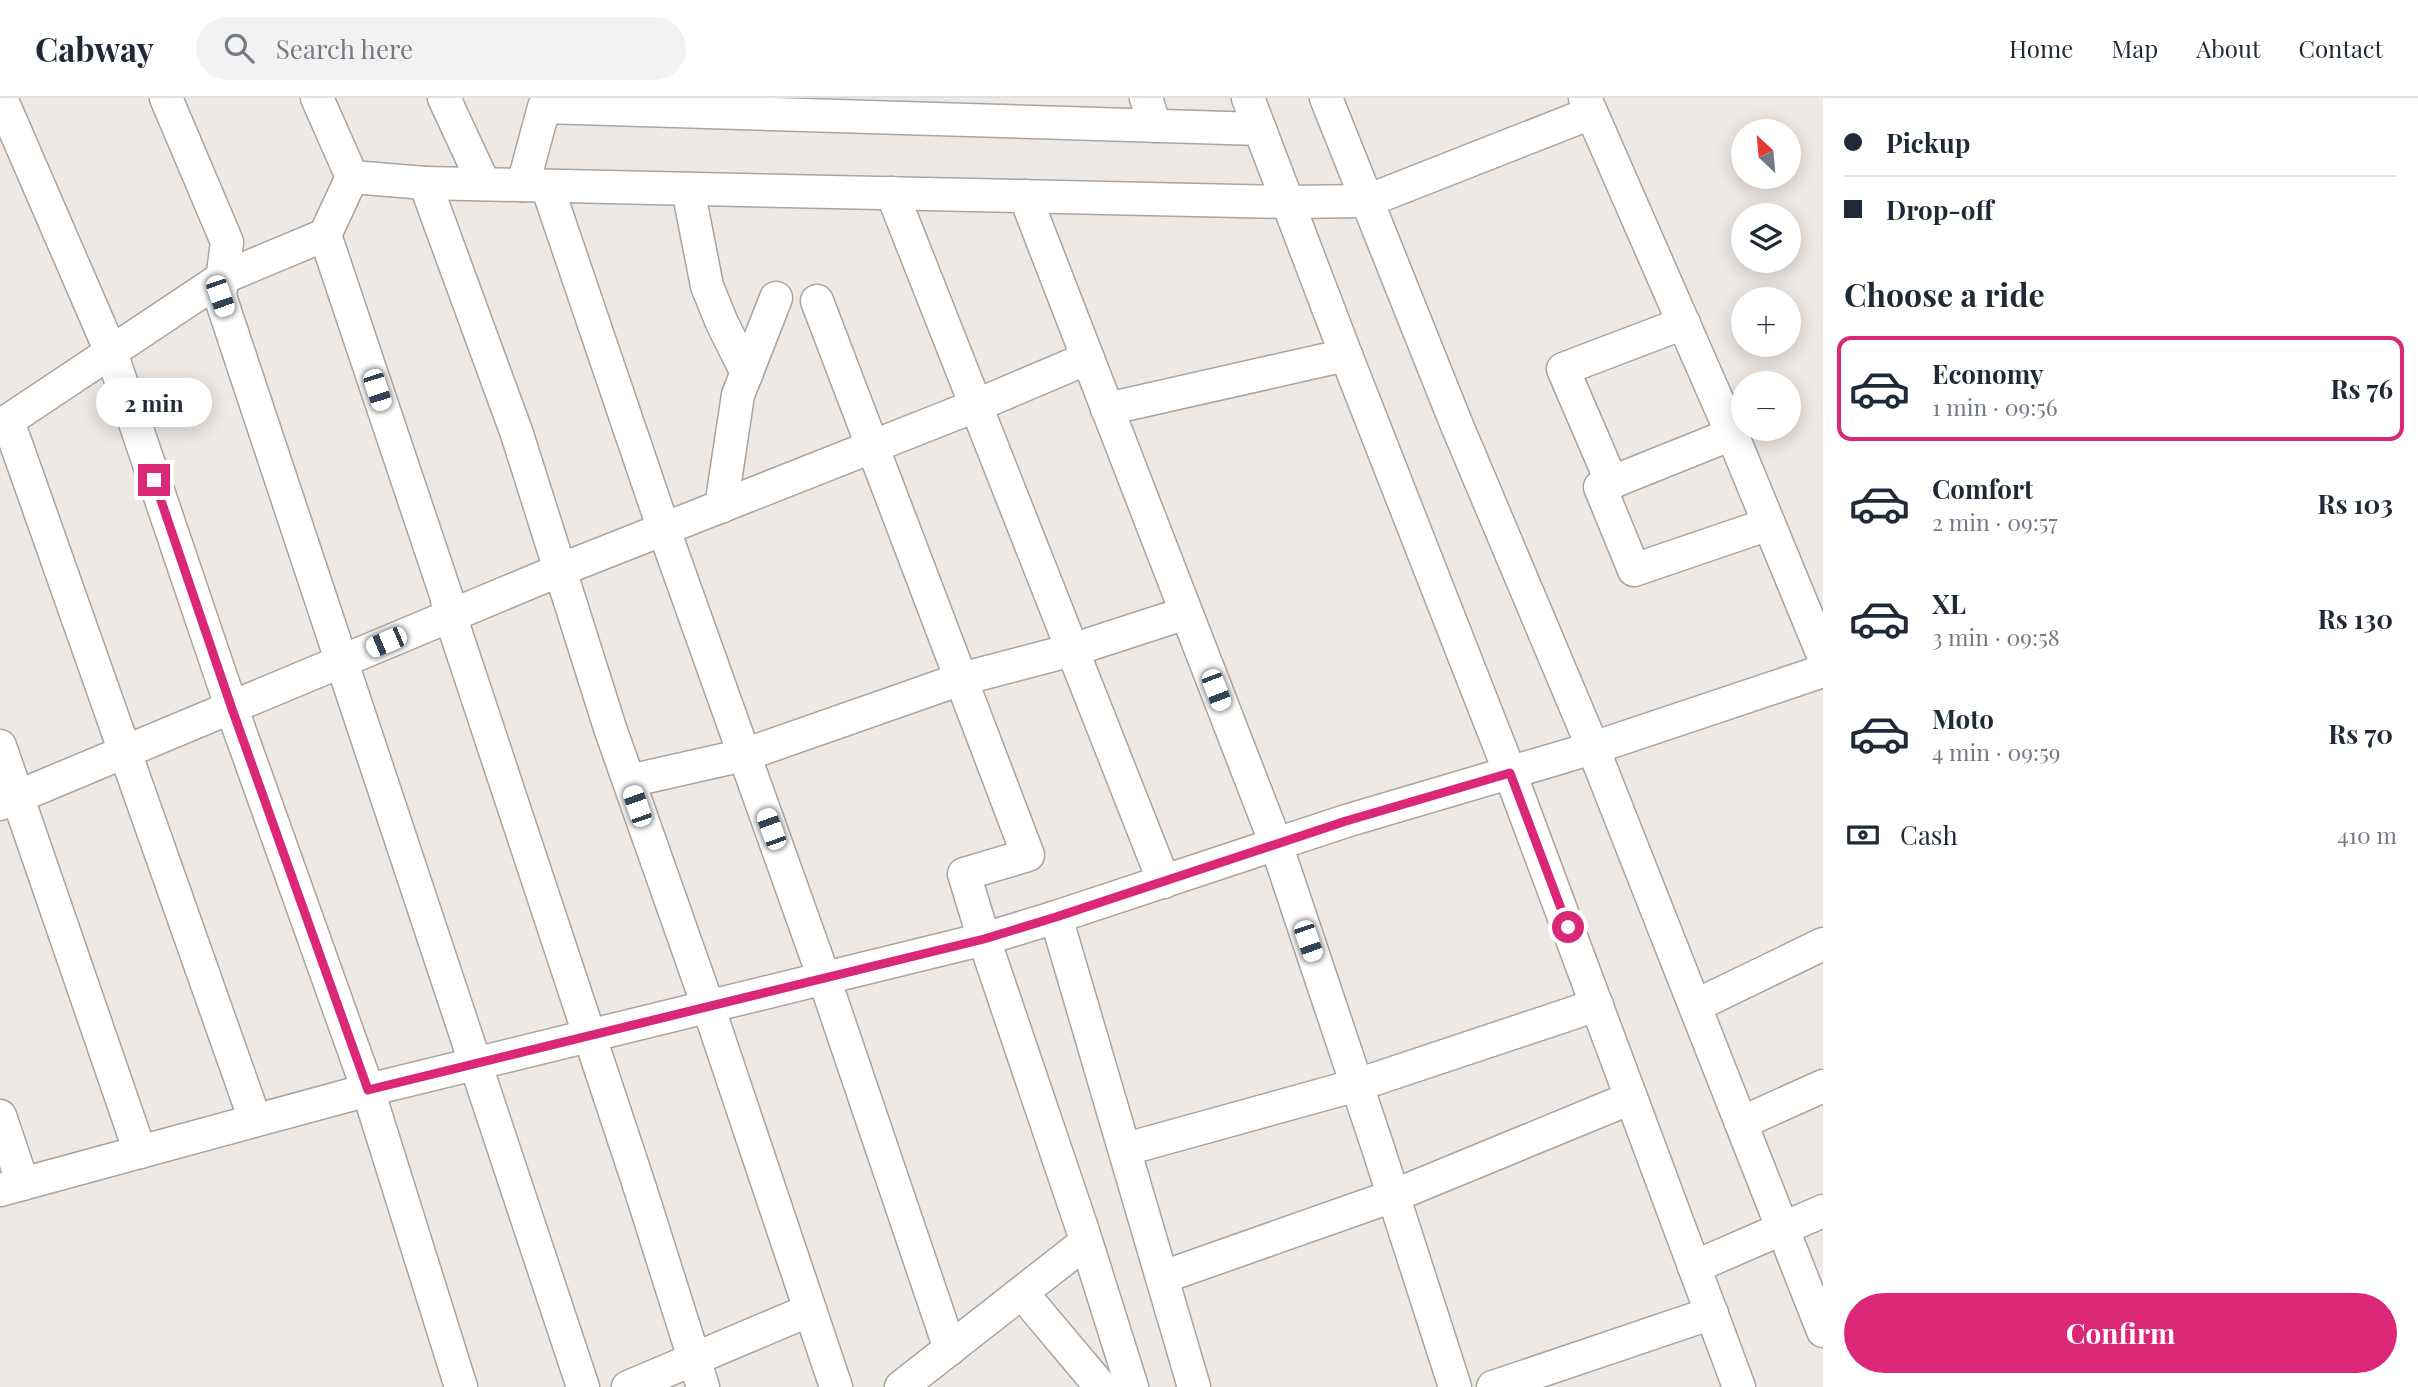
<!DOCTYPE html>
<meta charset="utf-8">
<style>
:root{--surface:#fff;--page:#f2f2f3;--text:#1f2937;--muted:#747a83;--line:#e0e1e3;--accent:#db2777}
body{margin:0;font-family:"Playfair Display",serif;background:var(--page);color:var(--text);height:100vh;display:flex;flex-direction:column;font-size:26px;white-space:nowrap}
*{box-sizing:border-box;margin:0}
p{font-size:23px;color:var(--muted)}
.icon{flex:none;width:38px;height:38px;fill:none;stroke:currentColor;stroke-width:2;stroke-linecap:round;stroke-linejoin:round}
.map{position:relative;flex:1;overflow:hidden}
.sheet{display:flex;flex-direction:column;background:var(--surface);width:595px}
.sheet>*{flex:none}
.hud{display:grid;align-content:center;height:154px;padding:0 21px;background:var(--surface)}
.needle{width:46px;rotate:334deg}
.controls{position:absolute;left:1731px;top:21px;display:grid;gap:14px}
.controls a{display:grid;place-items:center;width:70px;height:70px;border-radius:50%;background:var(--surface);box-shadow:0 4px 18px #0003;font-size:35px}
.end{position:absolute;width:32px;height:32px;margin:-16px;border:9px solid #db2777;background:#fff;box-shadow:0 0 0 4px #fff}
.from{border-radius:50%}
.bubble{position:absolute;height:49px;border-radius:24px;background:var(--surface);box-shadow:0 4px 18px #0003;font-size:23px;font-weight:700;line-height:49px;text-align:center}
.car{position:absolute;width:21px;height:42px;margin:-21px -10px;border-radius:9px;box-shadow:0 0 5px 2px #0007;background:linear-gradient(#fff 24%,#345 0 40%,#fff 0 76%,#345 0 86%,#fff 0)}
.hud b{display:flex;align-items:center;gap:24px;height:66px;font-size:26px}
.hud b+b{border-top:2px solid var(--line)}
.hud i{width:18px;height:18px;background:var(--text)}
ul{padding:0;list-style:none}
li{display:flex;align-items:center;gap:21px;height:105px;margin:0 14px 10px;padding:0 7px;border:4px solid transparent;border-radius:14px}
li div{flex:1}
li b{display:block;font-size:26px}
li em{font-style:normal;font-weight:700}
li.on{border-color:var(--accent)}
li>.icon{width:63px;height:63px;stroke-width:1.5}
h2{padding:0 21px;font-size:32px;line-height:84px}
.pay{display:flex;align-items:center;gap:18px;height:77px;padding:0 21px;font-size:26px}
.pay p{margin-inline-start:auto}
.primary-button{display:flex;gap:14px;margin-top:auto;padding:14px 21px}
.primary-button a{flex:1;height:80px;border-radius:42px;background:var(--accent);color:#fff;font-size:28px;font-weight:700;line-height:80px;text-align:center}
header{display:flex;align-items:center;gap:42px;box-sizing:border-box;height:98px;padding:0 35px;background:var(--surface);border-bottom:2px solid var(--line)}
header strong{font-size:33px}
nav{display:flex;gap:38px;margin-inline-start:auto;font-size:24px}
.search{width:490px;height:63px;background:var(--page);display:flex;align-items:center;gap:18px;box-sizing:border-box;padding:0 24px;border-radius:38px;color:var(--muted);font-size:26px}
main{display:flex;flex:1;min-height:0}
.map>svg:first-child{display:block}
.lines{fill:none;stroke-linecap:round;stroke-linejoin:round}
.minor-casing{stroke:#a9a4a0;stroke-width:35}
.minor{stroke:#fff;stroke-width:32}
.route{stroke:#db2777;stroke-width:9}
</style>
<header>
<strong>Cabway</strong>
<div class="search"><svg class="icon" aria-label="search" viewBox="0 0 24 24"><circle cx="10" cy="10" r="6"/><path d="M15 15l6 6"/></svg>Search here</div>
<nav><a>Home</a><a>Map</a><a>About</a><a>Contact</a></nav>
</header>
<main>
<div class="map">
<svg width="1823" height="1289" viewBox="0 0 1823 1289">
<rect width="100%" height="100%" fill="#efe9e5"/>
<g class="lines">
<defs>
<g id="minor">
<path d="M1 0 111 254 232 611 368 992 461 1289"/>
<path d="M166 0 227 144 220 198 583 1289"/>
<path d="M317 0 352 79 425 85 517 336 610 630 708 908 836 1289"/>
<path d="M444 0 484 86"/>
<path d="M1146 0 1155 28"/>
<path d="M1248 0 1346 257 1510 675 1739 1289"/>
<path d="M1326 0 1456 325 1593 650 1823 1233"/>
<path d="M1585 0 1732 336 1823 557"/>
<path d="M425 85 1288 104 1367 103 1591 15"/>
<path d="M523 87 544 9 1260 31"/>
<path d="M547 88 664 432 824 880 950 1251"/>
<path d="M688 91 707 188 722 225 747 275"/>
<path d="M892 95 1164 784"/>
<path d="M1025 98 1276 746 1378 1050 1455 1289"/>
<path d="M325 137 446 497 450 517 641 1093 703 1289"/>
<path d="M817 203 1028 757 964 776 984 841 1082 1130 1132 1289"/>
<path d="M1107 311 1346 257"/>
<path d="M8 323 255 1022"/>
<path d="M0 328 222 180 325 137 352 79"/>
<path d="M1732 336 1600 389 1634 472 1769 426"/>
<path d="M1612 385 1563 271 1684 225"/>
<path d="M721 409 738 297 776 200"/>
<path d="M0 648 140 1054"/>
<path d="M629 683 744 657 961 581 1072 552 1186 515"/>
<path d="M0 706 560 472 975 308 1088 260"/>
<path d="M1056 819 1194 1289"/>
<path d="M1695 908 1823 846"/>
<path d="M0 1018 23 1086"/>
<path d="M1741 1025 1823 988"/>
<path d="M1126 1051 1357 987 1597 907"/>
<path d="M0 1092 368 992 984 841 1056 819 1346 723 1593 650 1823 573"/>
<path d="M1694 1169 1823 1113"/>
<path d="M1163 1179 1393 1098 1631 1000"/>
<path d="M1022 1195 1101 1289"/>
<path d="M628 1289 810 1212"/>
<path d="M901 1289 1086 1144"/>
<path d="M1493 1289 1712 1215"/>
</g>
</defs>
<use href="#minor" class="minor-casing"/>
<use href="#minor" class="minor"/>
</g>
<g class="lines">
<path class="route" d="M154 382 232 611 368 992 984 841 1056 819 1346 723 1510 675 1568 829"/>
</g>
</svg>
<div class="controls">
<a><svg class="needle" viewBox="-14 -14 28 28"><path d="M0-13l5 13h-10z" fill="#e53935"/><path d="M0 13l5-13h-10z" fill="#747a83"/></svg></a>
<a><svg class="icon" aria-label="layers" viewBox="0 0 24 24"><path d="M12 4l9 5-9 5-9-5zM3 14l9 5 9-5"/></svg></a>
<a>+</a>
<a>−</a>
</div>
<i class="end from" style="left:1568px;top:829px"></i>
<i class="end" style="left:154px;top:382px"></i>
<div class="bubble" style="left:96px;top:280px;width:116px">2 min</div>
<i class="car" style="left:220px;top:198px;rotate:161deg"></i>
<i class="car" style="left:377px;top:292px;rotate:162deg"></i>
<i class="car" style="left:386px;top:544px;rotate:247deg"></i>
<i class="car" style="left:1216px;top:592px;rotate:159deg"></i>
<i class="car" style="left:637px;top:708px;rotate:341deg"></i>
<i class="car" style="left:771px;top:731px;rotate:340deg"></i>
<i class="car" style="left:1308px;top:843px;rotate:161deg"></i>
</div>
<section class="sheet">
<div class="hud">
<b><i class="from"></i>Pickup</b>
<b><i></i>Drop-off</b>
</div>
<h2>Choose a ride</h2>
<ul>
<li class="on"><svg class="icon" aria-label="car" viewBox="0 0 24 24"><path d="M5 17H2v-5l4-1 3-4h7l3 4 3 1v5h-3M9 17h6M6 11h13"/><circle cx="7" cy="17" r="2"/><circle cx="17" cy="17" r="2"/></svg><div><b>Economy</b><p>1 min · 09:56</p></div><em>Rs 76</em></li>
<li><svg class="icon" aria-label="car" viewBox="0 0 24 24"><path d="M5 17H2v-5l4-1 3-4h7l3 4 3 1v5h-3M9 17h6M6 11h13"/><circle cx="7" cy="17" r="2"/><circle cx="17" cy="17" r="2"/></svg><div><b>Comfort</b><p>2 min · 09:57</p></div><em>Rs 103</em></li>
<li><svg class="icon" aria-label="car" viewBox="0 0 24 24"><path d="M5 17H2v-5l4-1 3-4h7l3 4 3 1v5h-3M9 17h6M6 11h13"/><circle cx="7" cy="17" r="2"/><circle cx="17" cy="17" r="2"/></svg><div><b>XL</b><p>3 min · 09:58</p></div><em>Rs 130</em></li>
<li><svg class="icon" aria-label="car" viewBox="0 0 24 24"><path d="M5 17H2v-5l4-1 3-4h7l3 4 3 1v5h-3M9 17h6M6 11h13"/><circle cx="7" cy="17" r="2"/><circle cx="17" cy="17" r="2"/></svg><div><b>Moto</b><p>4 min · 09:59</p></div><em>Rs 70</em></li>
</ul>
<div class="pay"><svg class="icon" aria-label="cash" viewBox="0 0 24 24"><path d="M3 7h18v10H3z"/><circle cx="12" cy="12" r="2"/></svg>Cash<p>410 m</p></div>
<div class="primary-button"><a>Confirm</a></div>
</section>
</main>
